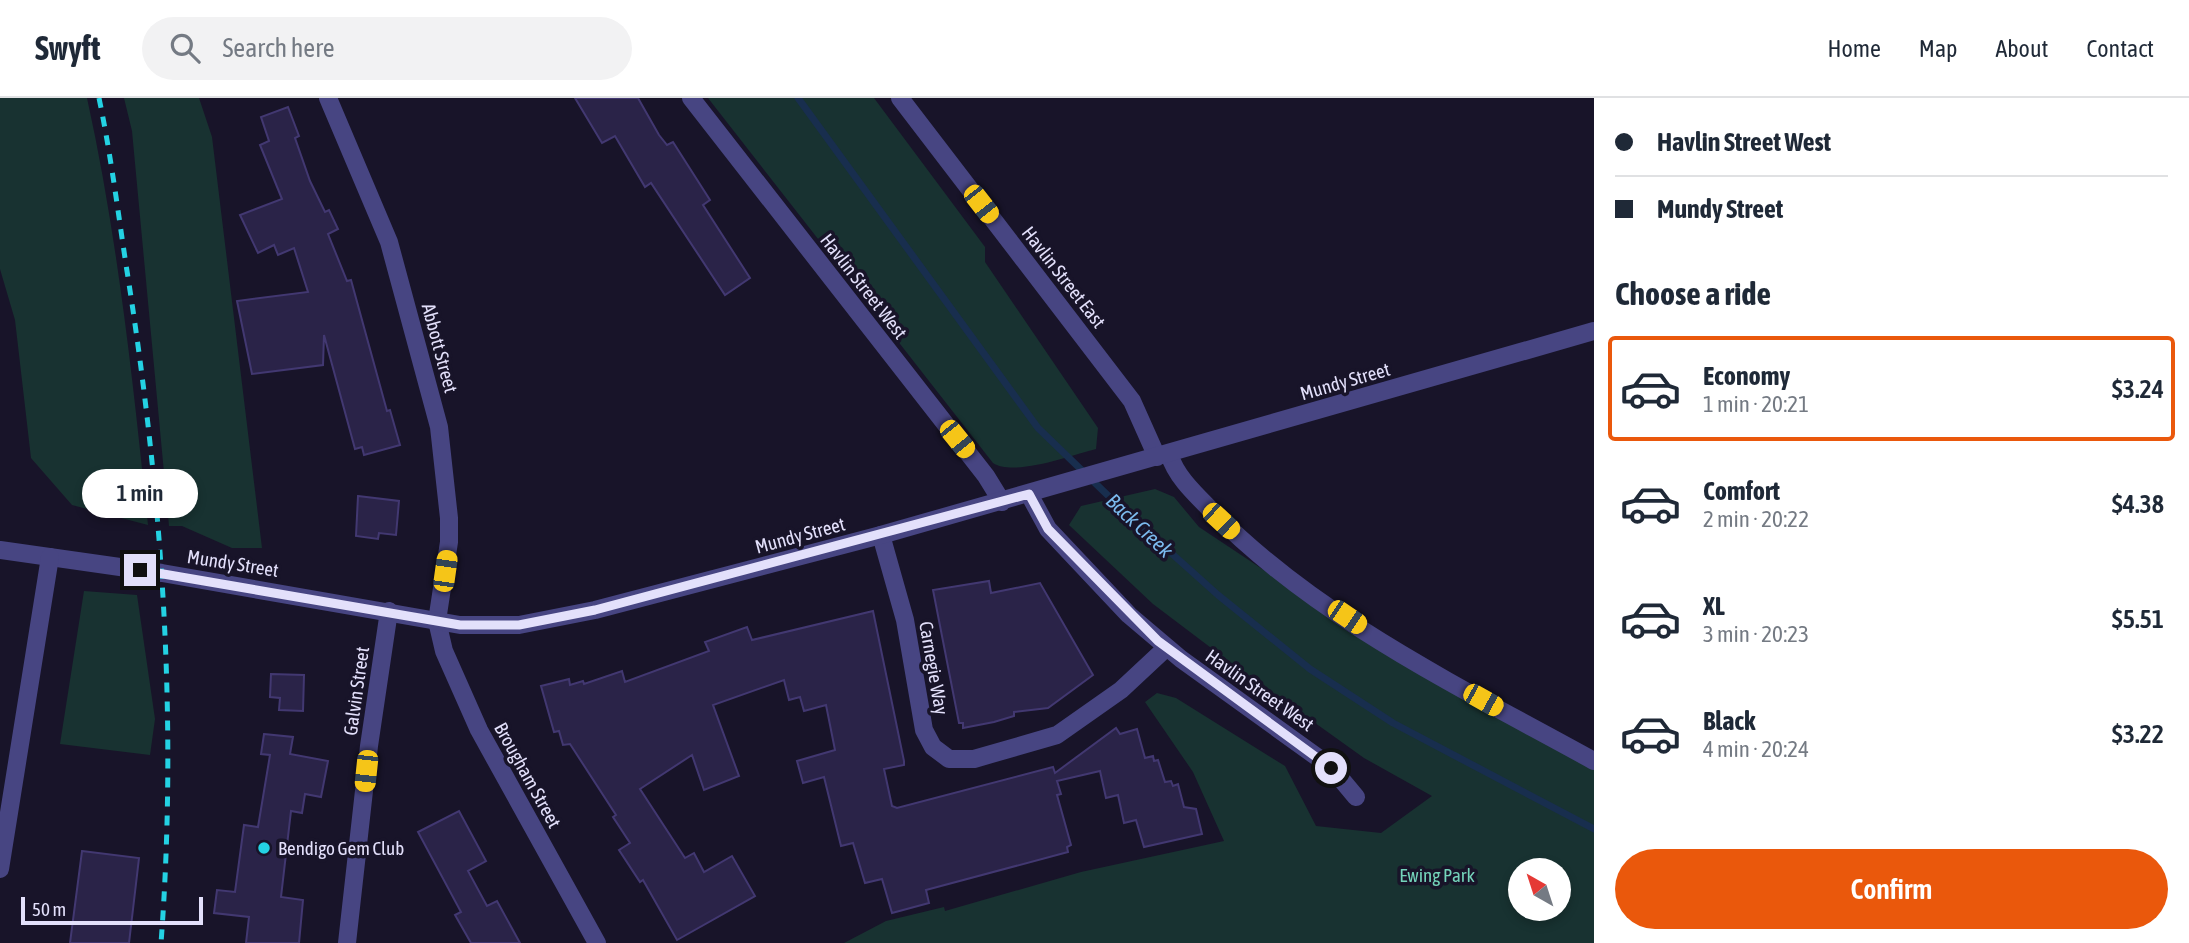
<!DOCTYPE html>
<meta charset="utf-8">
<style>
:root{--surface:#fff;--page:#f2f2f3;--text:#1f2937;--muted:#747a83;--line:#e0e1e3;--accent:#ea580c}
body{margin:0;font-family:"Asap Condensed",sans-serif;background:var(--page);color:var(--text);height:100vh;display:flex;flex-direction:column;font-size:26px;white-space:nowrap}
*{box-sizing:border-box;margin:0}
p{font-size:23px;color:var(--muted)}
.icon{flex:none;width:38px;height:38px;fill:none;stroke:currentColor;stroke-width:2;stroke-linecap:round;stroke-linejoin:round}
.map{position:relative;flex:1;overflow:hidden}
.drawer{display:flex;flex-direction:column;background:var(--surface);width:595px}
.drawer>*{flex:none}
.hud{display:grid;align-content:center;height:154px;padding:0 21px;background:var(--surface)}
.needle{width:46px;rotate:321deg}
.tools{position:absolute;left:1508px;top:760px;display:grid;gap:14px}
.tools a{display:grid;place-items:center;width:63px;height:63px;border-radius:50%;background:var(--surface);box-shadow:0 4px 10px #0003;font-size:35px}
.scale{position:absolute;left:21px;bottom:18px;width:182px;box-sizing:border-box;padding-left:7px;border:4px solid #e3e0fb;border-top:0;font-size:19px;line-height:24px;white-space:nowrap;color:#e3e0fb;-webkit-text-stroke:5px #181429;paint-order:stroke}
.end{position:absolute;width:32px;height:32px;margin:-16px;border:9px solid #e3e0fb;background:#111;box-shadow:0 0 0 4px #111}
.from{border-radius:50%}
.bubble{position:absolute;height:49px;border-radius:24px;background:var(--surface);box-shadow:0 4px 10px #0003;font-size:23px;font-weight:600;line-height:49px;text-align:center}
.car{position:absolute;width:21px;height:42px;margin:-21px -10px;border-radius:9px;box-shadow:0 0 5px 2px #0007;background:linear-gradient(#f5c518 24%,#345 0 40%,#f5c518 0 76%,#345 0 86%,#f5c518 0)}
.hud b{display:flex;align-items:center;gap:24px;height:66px;font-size:26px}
.hud b+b{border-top:2px solid var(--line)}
.hud i{width:18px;height:18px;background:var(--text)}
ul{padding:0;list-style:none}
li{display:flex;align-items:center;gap:21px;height:105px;margin:0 14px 10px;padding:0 7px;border:4px solid transparent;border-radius:7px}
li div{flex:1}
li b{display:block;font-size:26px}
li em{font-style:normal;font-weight:600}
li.current{border-color:var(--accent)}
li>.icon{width:63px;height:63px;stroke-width:1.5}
h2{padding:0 21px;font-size:32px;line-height:84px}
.button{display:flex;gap:14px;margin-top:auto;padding:14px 21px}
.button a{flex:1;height:80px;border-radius:42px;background:var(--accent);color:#fff;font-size:28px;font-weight:600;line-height:80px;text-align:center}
header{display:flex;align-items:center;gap:42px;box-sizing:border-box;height:98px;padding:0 35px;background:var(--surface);border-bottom:2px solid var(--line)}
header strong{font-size:33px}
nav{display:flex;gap:38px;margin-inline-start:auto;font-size:24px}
.search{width:490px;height:63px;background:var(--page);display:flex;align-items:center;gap:18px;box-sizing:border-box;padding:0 24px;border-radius:38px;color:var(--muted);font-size:26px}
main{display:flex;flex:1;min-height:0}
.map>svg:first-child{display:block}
.green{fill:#183231;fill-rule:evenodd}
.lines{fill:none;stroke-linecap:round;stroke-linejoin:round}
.stream{stroke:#182e4e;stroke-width:7}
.building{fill:#2a2348;stroke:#423871;stroke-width:2}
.minor{stroke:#474582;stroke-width:18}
.rail{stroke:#24d2e3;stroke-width:5;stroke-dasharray:10 9;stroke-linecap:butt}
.route{stroke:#e3e0fb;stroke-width:9}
.poi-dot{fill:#24d2e3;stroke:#181429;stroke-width:2.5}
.labels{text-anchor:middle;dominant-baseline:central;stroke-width:7;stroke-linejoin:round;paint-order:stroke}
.street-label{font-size:19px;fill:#e3e0fb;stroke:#181429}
.poi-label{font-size:19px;fill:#e3e0fb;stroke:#181429;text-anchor:start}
.park-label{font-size:19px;fill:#74d3ba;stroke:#181429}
.water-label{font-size:21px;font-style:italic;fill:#7bbaee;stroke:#181429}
</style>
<header>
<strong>Swyft</strong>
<div class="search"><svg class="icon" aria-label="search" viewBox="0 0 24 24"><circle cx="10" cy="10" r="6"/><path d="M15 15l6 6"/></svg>Search here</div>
<nav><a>Home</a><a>Map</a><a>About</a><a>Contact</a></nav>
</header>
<main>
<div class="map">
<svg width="1594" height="845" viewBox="0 0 1594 845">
<rect width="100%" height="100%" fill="#181429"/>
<g class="green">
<path d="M0 0H87C118 141 133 284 148 427L72 407 31 360 15 222 0 171Z"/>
<path d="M124 0H199L212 39 262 450H232L182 428H169L132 33Z"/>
<path d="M708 0H874L985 149V164L1098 330 1096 351C1072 357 1014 379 993 365Z"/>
<path d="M1155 391 1174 399 1199 429 1411 570 1594 671V845H844L886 823 944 809 945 813 1081 774 1224 743 1193 674 1145 604 1157 595 1176 600 1285 668 1316 728 1381 735 1432 698 1364 660 1231 565 1153 506 1069 427 1081 408ZM1521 772H1559V810H1521Z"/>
<path d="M84 493 137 497 155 621 150 657 60 646Z"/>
</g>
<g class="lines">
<path class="stream" d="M798 0 1038 330 1123 412 1218 497 1310 571 1393 625 1594 731"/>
</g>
<g class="building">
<path d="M575 0H638L659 37 667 47 673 44 710 102 703 107 750 180 725 197 651 85 645 89 615 38 602 45Z"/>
<path d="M288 9 299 38 295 40 310 83 325 114 329 112 338 131 328 136 347 183 351 182 387 313 390 312 400 347 364 357 362 349 355 351 324 237 323 267 252 276 237 203 308 194 294 150 278 157 274 147 258 155 240 117 282 101 260 47 269 43 261 19Z"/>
<path d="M358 398 399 403 396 437 379 435 378 441 356 438Z"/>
<path d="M989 483 991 495 1040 485 1093 577 1048 610 1014 614V618L994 624 963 630V625H959L933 492Z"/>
<path d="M873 513 904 663V667L884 671 892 708 897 710 1053 669 1055 675 1116 630 1120 636 1137 631 1145 660 1153 658 1154 663 1158 662 1165 684 1171 683 1173 688 1178 686 1184 709 1196 711 1202 736 1144 749 1136 722 1124 725 1118 697 1106 700 1100 673 1057 683 1061 696 1057 697 1071 747 1067 749 1068 754 926 792 929 805 892 815 882 781 865 785 853 745 841 748 824 679 803 685 797 663 835 652 826 607 804 613 800 599 789 602 784 582 713 607 739 678 704 692 692 657 640 691 685 760 694 755 704 774 732 758 755 798 677 842 643 782 640 784 619 752 630 745 613 719 616 717 570 646 563 647 559 633 554 634 541 588 569 581 570 587 583 583 584 586 622 573 625 584 709 553 705 544 747 529 752 542Z"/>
<path d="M271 576 304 577 303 613 279 612 280 600 270 599Z"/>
<path d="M264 636 293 639 290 656 328 663 321 699 305 696 302 715 291 713 281 799 303 802 299 845H246L249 819 214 815 217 792 235 794 244 727 258 729 270 657 261 656Z"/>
<path d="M459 713 486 763 468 773 487 808 497 803 520 845H471L455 817 461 814 418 734Z"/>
<path d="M82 753 139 760 129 845H70Z"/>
</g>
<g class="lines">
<g class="minor">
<path d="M328 0 389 144 439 329 449 420V444L437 523 444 553 479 632 597 845"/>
<path d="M691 0 986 378 1002 404"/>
<path d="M900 0 1132 303 1157 359"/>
<path d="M1169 356C1176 378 1193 394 1209 410 1315 520 1462 590 1594 663"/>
<path d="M1029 396 1048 431 1129 517 1181 561 1331 669 1356 699"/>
<path d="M881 437 905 522 924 632 933 649 949 661H974L1057 637 1121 592 1166 550"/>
<path d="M0 452 162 475 460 527H519L595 512 881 437 1594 233"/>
<path d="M0 771 50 459"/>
<path d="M347 845 369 648 389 513"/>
</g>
<path class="rail" d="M99 0C111 57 118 115 127 173 162 395 178 620 161 845"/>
</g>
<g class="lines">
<path class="route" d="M140 472 460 527H519L595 512 1029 396 1048 431 1158 543 1331 670"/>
</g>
<circle class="poi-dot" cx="264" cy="750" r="7"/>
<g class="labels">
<g class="street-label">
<text transform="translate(1064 179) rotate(52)">Havlin Street East</text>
<text transform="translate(864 188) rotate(52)">Havlin Street West</text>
<text transform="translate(440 250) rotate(75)">Abbott Street</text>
<text transform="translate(1345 283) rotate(-16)">Mundy Street</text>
<text transform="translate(800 437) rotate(-15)">Mundy Street</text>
<text transform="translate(233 465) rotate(9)">Mundy Street</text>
<text transform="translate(934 570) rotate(80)">Carnegie Way</text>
<text transform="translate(1260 592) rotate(35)">Havlin Street West</text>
<text transform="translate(356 593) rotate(-82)">Galvin Street</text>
<text transform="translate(528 677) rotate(61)">Brougham Street</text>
</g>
<g class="poi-label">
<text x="278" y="750">Bendigo Gem Club</text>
</g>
<g class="park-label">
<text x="1437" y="777">Ewing Park</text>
</g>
<g class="water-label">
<text transform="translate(1140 427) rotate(43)">Back Creek</text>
</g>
</g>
</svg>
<div class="tools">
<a><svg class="needle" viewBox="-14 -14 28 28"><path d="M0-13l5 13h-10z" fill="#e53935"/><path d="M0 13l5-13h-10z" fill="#747a83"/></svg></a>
</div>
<div class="scale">50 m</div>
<i class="end from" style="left:1331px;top:670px"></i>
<i class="end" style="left:140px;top:472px"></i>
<div class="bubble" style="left:82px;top:371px;width:116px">1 min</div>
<i class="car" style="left:981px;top:106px;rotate:142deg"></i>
<i class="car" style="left:957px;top:341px;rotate:141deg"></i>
<i class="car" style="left:1221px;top:423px;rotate:133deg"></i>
<i class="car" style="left:445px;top:473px;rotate:8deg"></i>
<i class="car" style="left:1347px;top:519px;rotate:124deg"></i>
<i class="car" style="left:1483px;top:602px;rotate:119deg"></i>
<i class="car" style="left:366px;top:673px;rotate:186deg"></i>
</div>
<section class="drawer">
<div class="hud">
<b><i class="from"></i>Havlin Street West</b>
<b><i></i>Mundy Street</b>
</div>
<h2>Choose a ride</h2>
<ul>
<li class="current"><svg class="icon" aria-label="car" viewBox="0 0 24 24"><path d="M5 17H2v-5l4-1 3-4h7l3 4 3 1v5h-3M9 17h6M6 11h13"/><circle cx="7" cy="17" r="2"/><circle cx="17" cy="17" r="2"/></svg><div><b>Economy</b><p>1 min · 20:21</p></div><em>$3.24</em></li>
<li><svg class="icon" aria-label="car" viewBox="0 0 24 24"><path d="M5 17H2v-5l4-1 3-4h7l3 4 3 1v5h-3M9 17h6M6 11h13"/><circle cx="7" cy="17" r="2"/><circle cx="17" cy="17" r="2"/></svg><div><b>Comfort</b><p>2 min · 20:22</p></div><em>$4.38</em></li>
<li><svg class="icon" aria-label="car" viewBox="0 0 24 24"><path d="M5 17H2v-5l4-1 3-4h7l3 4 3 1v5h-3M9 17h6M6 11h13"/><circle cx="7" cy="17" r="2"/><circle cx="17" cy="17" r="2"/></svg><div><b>XL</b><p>3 min · 20:23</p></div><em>$5.51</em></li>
<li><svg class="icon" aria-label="car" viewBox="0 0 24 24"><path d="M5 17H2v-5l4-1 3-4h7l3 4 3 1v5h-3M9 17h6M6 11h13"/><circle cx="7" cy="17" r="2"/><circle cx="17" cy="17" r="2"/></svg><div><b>Black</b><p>4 min · 20:24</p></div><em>$3.22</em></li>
</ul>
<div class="button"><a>Confirm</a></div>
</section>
</main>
